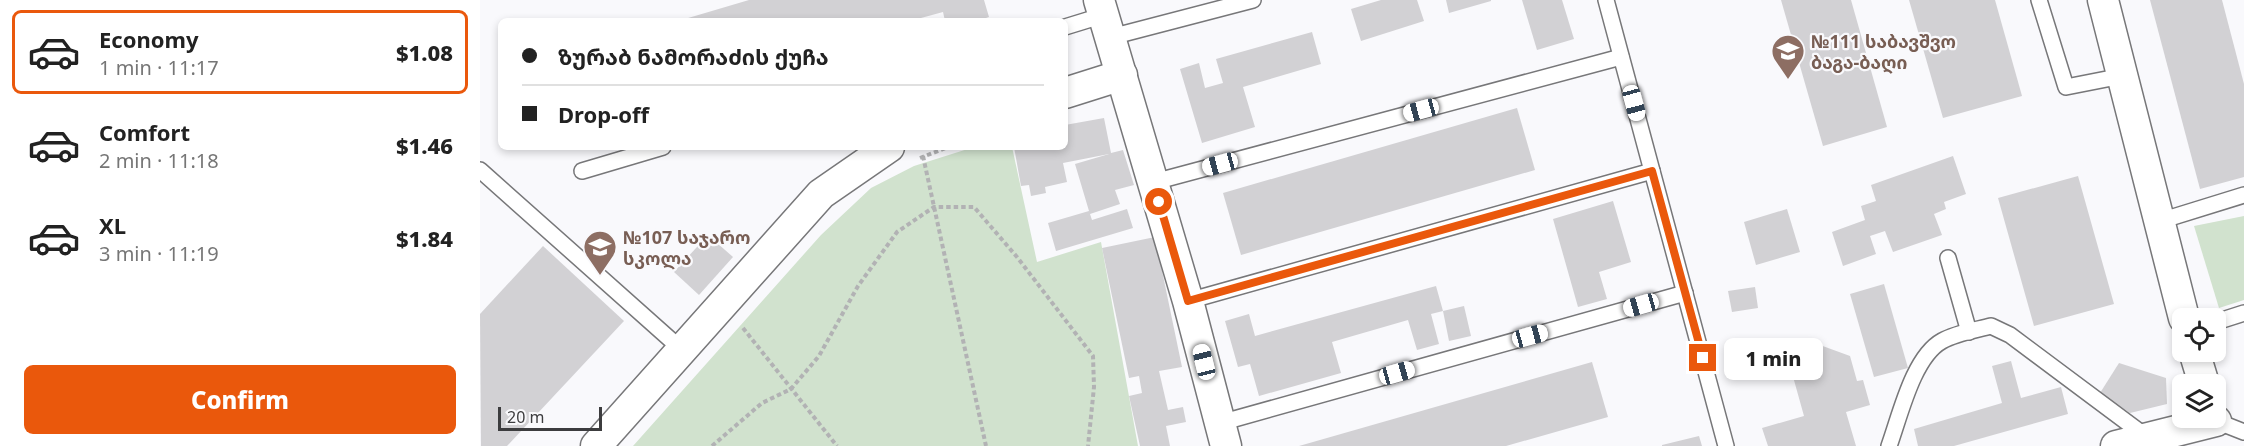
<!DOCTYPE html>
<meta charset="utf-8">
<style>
:root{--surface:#fff;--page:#f2f2f2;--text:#222;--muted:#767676;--line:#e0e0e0;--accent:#ea580c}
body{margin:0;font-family:"Noto Sans","Noto Sans Georgian",sans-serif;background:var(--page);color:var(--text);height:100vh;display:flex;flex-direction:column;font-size:22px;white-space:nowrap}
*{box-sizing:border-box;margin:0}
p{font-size:20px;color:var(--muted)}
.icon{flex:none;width:33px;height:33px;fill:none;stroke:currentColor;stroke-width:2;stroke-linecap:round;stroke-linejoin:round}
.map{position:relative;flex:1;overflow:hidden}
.panel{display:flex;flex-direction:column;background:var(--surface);width:480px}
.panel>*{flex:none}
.banner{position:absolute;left:18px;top:18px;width:570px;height:132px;border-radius:9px;box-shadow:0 3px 9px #0003;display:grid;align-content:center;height:132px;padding:0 24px;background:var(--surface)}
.controls{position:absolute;left:1692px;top:308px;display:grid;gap:12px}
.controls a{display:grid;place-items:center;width:54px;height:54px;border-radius:9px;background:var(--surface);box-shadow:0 3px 9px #0003;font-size:30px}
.scale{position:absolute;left:18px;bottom:15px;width:104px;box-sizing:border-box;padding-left:6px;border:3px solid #3c3c3e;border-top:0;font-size:16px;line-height:21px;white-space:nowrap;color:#3c3c3e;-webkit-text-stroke:4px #f9f9fc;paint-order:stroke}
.end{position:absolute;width:27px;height:27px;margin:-14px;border:8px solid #ea580c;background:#fff;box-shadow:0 0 0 3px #fff}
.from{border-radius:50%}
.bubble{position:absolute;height:42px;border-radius:9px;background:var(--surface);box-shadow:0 3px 9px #0003;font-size:20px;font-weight:800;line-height:42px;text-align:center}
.car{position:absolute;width:18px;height:36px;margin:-18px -9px;border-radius:8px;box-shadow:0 0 4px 2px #0007;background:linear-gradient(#fff 24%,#345 0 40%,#fff 0 76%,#345 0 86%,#fff 0)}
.banner b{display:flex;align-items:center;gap:21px;height:57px;font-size:22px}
.banner b+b{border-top:2px solid var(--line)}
.banner i{width:15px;height:15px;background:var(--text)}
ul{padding:10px 0 0;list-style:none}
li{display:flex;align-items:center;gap:18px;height:84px;margin:0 12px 9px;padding:0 12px;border:3px solid transparent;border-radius:9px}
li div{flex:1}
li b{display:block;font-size:22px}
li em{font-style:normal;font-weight:800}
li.active{border-color:var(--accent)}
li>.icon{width:54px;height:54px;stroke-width:1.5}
.primary-button{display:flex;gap:12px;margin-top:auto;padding:12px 24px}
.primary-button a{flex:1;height:69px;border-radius:9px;background:var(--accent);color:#fff;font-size:24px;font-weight:800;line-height:69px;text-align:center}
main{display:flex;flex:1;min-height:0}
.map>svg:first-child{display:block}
.green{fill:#d1e2ce}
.building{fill:#d2d1d4}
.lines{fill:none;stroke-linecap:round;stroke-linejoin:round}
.service-casing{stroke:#777779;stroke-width:18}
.minor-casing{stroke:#777779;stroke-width:33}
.path{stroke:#b2b2b4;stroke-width:4;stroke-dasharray:4.5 3;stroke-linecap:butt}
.service{stroke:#fff;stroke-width:15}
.minor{stroke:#fff;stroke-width:30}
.route{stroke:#ea580c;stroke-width:8}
.labels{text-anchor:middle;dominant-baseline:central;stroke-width:4.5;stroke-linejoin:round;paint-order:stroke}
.education-label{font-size:18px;font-weight:bold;fill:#785e54;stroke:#f9f9fc;text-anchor:start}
</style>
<main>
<section class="panel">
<ul>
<li class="active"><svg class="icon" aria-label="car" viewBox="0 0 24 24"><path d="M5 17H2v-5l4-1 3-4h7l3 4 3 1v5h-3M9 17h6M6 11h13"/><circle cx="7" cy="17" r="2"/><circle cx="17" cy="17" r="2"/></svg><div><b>Economy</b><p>1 min · 11:17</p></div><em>$1.08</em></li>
<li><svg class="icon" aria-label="car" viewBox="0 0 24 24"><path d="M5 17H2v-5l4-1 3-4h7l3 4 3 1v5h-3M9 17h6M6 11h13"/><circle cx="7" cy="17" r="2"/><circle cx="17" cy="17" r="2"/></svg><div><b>Comfort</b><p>2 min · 11:18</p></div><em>$1.46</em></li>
<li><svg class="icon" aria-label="car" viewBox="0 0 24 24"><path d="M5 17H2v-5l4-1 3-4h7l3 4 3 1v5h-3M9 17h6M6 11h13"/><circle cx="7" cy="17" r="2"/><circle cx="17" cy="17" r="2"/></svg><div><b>XL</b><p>3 min · 11:19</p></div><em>$1.84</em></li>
</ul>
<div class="primary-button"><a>Confirm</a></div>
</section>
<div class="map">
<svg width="1764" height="446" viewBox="0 0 1764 446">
<rect width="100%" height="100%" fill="#f9f9fc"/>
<g class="green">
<path d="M494 147H532L557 262 621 242 658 446H153L341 235 391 188 434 166Z"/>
<path d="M1764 216V300L1739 308 1714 226Z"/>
</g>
<g class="building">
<path d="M269 0H504L509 17 497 21H465L463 12 430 21H198Z"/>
<path d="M901 0H937L944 21 881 41 871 9Z"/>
<path d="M966 0H1011V1L969 13Z"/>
<path d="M1042 0H1082L1094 39 1057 50Z"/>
<path d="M1301 0H1371L1407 127 1343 146Z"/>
<path d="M1429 0H1515L1542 96 1463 118Z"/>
<path d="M1670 0H1742L1764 84V177L1720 189Z"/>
<path d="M832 32 841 64 763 87 775 127 722 143 700 69 719 63 725 88 743 83 736 59Z"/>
<path d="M1037 108 1055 170 761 255 743 193Z"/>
<path d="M624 118 631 153 643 150 654 185 635 190 640 204 610 214 612 220 647 209 653 228 576 251 568 223 609 211 595 164 629 154 583 163 587 182 565 187 566 193 551 196 549 185 541 186 534 147H585V125Z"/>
<path d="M1473 156 1486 194 1464 202 1466 209 1454 214 1462 235 1413 252 1405 231 1390 236 1396 254 1363 266 1352 232 1385 220 1381 206 1396 201 1391 185Z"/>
<path d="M1598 176 1634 304 1554 326 1518 198Z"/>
<path d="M1133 201 1151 262 1119 272 1127 299 1098 307 1073 219Z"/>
<path d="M1307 209 1320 252 1276 265 1264 222Z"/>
<path d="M228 235 253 257 219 295 194 272Z"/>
<path d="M675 237 702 367 679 371 688 410 703 407 706 422 686 426 690 446H660L649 396 662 393 659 376 649 378 622 248Z"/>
<path d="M63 246 144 321 27 446H1L0 314Z"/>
<path d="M1404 284 1428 368 1394 377 1370 294Z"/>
<path d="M956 286 963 311 951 314 959 344 937 350 928 320 852 342 861 373 779 396 770 364 758 367 745 321 769 314 775 336Z"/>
<path d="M1275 287 1278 308 1252 312 1248 291Z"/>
<path d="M984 306 991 336 969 341 963 311Z"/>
<path d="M1329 341 1370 356 1377 381 1383 380 1390 405 1366 412 1376 446H1288L1282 428 1324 416 1305 348Z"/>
<path d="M1531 361 1541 398 1581 387 1588 414 1474 446H1438L1434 429 1522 403 1512 366Z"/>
<path d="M1112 362 1128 417 1026 446H819Z"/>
<path d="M1639 363 1686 378 1687 404 1650 413 1620 393Z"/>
<path d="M1219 436 1222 446H1182V445Z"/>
</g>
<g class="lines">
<defs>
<g id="service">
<path d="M1126 0 1246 446"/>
<path d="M1559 0 1586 87 1642 76"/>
<path d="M585 27 624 15"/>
<path d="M631 37 773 0"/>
<path d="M0 170 201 349"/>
<path d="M102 171 183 147"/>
<path d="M674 182 1141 57"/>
<path d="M1680 221 1764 195"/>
<path d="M1468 258 1489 332"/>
<path d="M708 301 1172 171"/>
<path d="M1736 322 1764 313"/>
<path d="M1736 421 1764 432"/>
<path d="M740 423 1205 293"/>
<path d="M1409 446C1420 416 1433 357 1462 341 1476 333 1496 330 1511 326L1530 335 1668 438"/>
</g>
<g id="minor">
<path d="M619 0 708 301 746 446"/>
<path d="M1623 0 1704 318"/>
<path d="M585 93 642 75"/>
<path d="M1714 351 1724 384"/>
<path d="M116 446 341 194 409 147"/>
<path d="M1636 446 1736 421"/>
</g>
</defs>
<use href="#service" class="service-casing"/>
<use href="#minor" class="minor-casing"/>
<g class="path">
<path d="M443 156 506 446"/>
<path d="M440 158 468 147"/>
<path d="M263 328 357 446"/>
<path d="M232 446 282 403 311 389 339 356 378 286 417 232 454 207H494L537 257 613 356 614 387 608 446"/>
</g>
<use href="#service" class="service"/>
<use href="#minor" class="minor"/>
</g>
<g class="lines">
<path class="route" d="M679 202 708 301 1172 171 1223 358"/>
</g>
<defs>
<symbol id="school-pin" viewBox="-11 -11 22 30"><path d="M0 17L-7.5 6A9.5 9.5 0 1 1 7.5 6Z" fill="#8d6e63" stroke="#f9f9fc"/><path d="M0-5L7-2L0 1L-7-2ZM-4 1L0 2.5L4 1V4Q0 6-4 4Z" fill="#fff"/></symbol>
</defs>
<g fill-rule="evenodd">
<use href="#school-pin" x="1289" y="32" width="38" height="52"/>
<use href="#school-pin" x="101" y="228" width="38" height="52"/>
</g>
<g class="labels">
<g class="education-label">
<text x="1331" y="41">№111 საბავშვო<tspan x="1331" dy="21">ბაგა-ბაღი</tspan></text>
<text x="143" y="237">№107 საჯარო<tspan x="143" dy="21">სკოლა</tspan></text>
</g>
</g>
</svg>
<div class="controls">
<a><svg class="icon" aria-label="locate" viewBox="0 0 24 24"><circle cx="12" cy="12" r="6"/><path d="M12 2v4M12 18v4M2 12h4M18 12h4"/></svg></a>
<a><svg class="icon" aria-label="layers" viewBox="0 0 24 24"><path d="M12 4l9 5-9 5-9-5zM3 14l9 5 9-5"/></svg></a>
</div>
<div class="scale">20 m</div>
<i class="end from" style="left:679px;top:202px"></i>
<i class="end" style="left:1223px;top:358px"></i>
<div class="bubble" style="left:1244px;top:338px;width:99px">1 min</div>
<i class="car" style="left:1154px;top:103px;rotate:165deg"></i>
<i class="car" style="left:941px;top:110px;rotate:255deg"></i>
<i class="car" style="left:740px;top:164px;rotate:255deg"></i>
<i class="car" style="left:1161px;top:305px;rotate:254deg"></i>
<i class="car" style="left:1050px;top:336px;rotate:75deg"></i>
<i class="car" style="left:724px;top:362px;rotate:346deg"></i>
<i class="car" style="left:917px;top:373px;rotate:74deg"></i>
<div class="banner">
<b><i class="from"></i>ზურაბ ნამორაძის ქუჩა</b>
<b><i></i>Drop-off</b>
</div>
</div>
</main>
